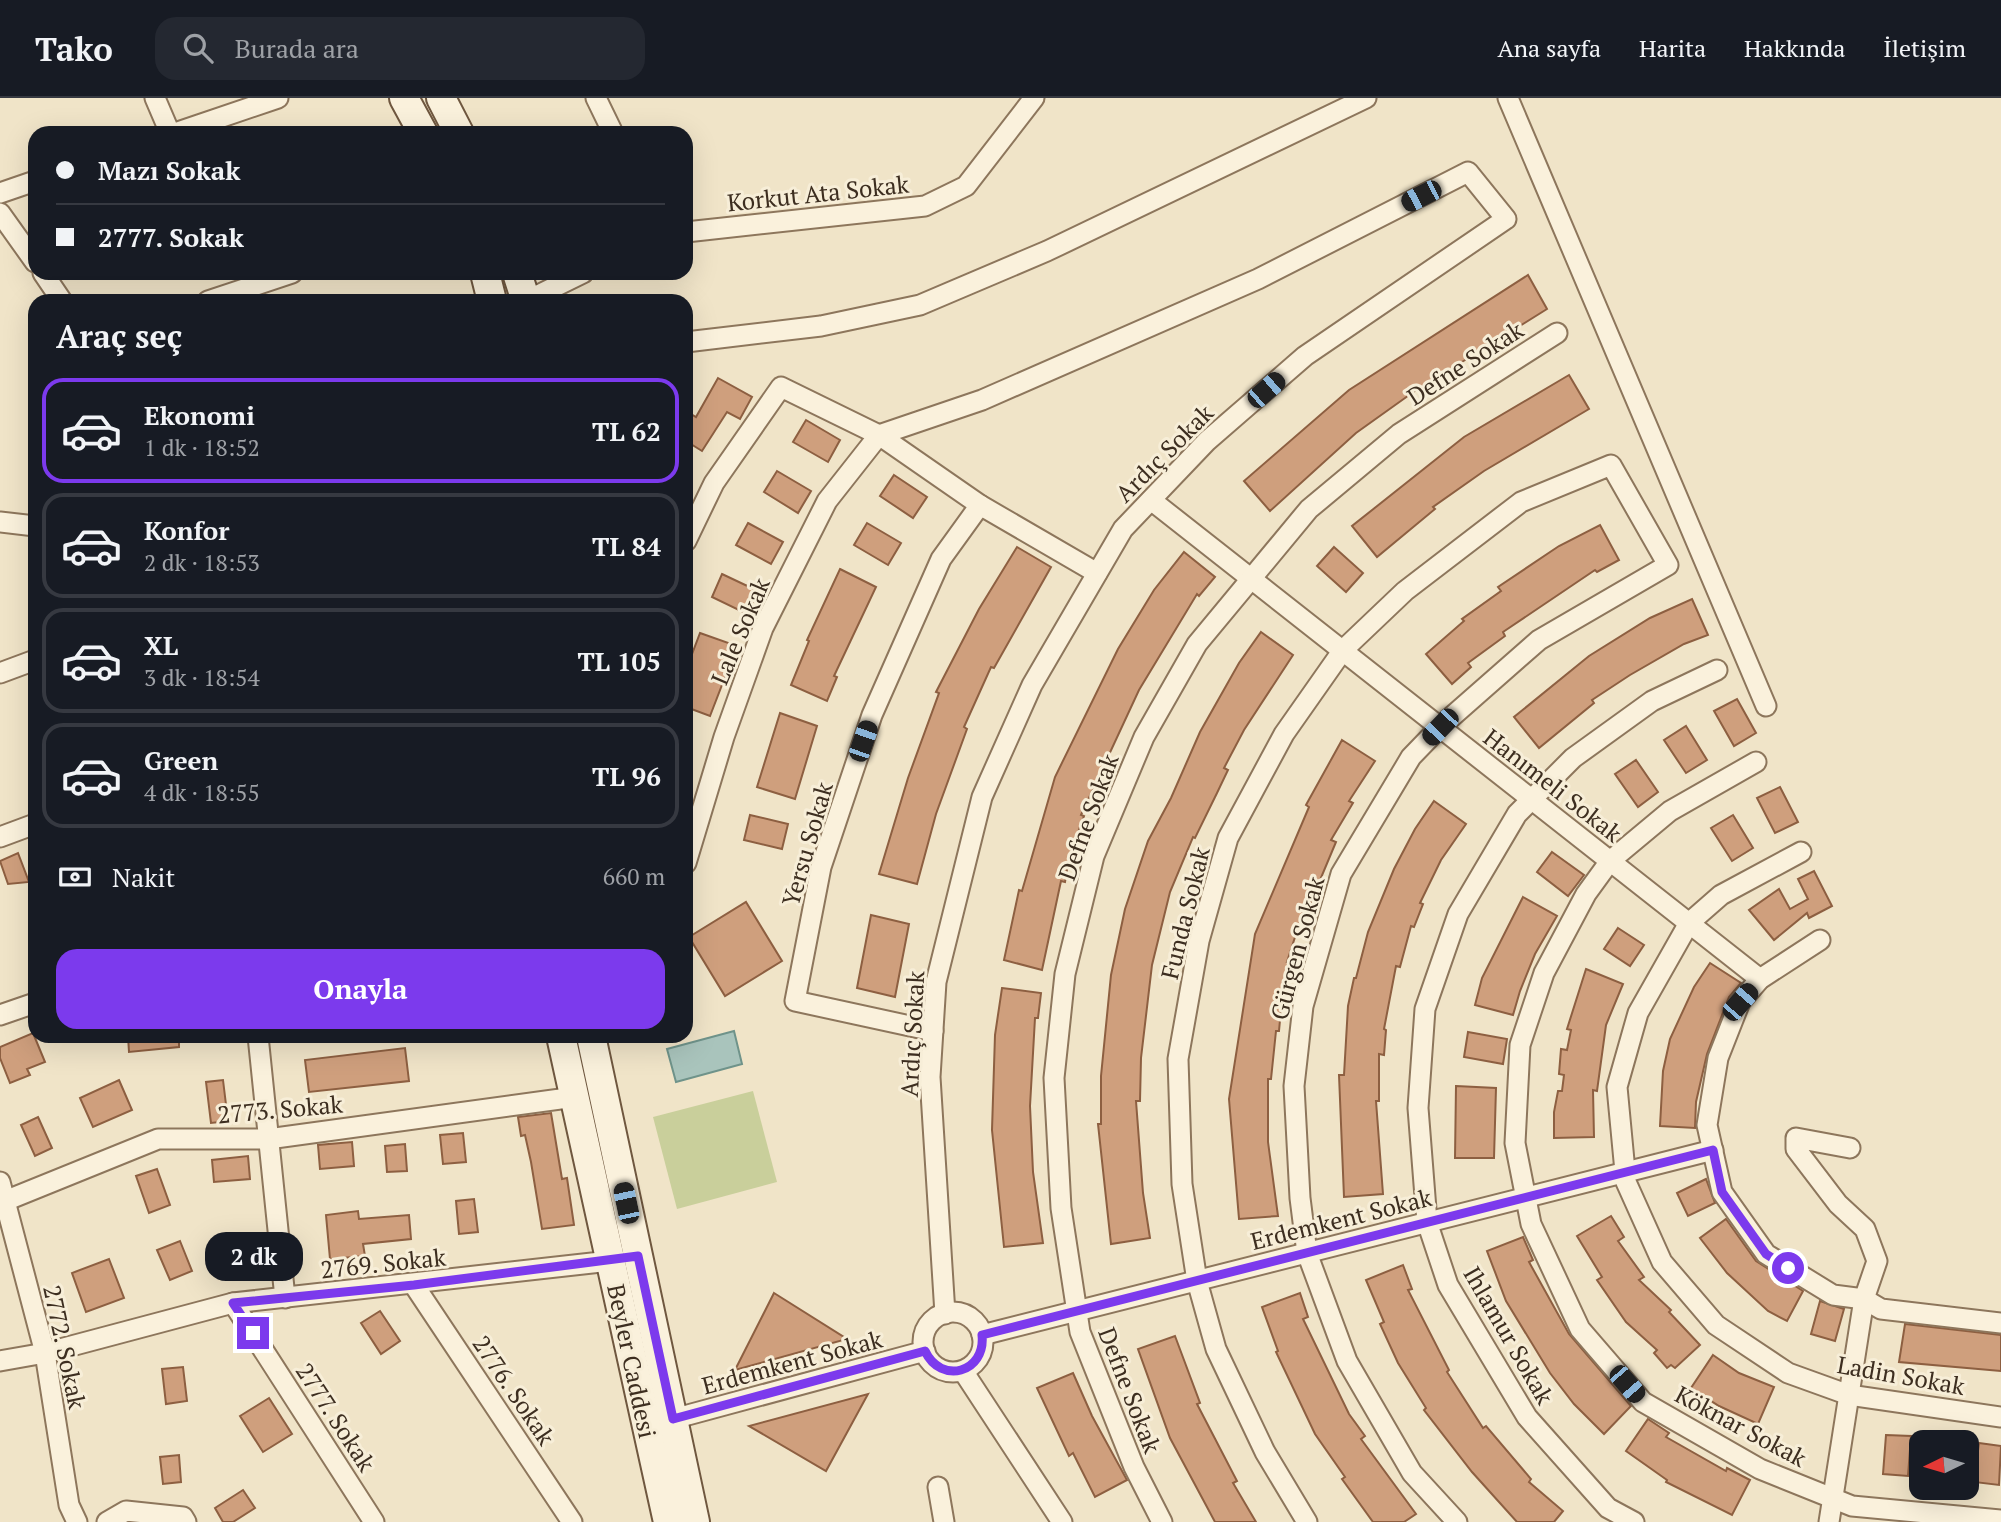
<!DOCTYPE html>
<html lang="tr">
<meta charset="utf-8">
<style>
:root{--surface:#171b24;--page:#242831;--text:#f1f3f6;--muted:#9ea1a6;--line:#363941;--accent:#7c3aed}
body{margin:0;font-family:"PT Serif",serif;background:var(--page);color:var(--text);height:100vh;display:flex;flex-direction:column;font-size:26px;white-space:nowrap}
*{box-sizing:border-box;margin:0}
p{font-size:23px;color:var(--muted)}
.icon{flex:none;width:38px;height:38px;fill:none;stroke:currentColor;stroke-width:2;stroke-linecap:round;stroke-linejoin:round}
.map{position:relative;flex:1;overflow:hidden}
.panel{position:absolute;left:28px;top:196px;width:665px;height:749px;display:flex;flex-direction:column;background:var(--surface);border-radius:21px;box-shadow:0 7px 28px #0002}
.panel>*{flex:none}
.top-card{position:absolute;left:28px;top:28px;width:665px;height:154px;border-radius:21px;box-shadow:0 7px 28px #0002;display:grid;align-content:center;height:154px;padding:0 28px;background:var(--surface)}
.needle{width:46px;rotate:265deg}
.fabs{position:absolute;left:1909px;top:1332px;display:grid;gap:14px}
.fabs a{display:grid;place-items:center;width:70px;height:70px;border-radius:14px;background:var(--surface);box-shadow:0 7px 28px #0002;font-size:35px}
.end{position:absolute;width:32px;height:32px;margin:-16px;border:9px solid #7c3aed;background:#fff;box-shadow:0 0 0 4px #fff}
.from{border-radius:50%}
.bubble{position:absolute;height:49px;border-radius:21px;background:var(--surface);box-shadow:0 7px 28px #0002;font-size:23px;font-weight:700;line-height:49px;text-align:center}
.car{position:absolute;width:21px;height:42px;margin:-21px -10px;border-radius:9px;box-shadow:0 0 5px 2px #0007;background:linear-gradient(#222 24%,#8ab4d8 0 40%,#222 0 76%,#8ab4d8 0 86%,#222 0)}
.top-card b{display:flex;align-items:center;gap:24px;height:66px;font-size:26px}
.top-card b+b{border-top:2px solid var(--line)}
.top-card i{width:18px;height:18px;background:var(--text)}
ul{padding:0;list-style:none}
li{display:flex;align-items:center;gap:21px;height:105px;margin:0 14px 10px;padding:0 14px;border:4px solid var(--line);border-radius:21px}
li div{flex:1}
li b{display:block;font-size:26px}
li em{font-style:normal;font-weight:700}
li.current{border-color:var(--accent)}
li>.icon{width:63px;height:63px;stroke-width:1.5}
h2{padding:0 28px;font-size:32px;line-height:84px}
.pay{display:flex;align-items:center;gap:18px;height:77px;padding:0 28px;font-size:26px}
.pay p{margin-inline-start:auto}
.action{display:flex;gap:14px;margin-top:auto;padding:14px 28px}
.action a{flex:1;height:80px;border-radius:21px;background:var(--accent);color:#fff;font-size:28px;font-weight:700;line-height:80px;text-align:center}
header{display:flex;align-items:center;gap:42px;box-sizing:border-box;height:98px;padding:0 35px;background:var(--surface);border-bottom:2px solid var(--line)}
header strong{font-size:33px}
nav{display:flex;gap:38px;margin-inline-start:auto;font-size:24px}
.search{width:490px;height:63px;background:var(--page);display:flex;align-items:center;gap:18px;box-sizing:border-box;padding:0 24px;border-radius:21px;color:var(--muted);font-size:26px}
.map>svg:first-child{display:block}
.green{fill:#c9cf9b}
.water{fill:#a9c4bc;stroke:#6f938a;stroke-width:2}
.building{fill:#cf9f7d;stroke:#8d5f41;stroke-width:2}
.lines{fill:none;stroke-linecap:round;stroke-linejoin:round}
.minor-casing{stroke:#8d765c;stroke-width:23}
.secondary-casing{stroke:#6f573f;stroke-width:32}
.minor{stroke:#faf1dc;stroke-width:19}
.secondary{stroke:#faf1dc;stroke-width:28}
.route{stroke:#7c3aed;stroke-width:9}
.labels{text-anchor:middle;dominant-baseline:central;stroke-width:6;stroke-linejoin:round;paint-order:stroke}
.street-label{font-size:24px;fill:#3d2e20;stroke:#f7eed8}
</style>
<header>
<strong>Tako</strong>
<div class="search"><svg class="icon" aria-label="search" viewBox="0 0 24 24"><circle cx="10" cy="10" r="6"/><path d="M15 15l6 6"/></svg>Burada ara</div>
<nav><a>Ana sayfa</a><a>Harita</a><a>Hakkında</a><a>İletişim</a></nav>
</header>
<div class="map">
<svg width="2001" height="1424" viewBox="0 0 2001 1424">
<rect width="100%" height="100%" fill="#f0e4c8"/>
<path class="green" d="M753 993 777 1084 677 1111 653 1019Z"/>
<path class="water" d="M734 933 742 966 676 984 667 951Z"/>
<g class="building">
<path d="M1528 177 1547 211 1412 295 1356 335 1270 413 1244 383 1349 292Z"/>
<path d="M1569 277 1589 311 1484 373 1433 409 1435 411 1377 459 1352 428 1464 339Z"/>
<path d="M718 280 752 299 740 321 727 314 702 353 686 343V313L696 319Z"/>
<path d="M806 322 840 342 828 364 793 344Z"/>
<path d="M777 373 811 393 798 415 764 394Z"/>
<path d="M894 377 927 399 913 420 880 398Z"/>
<path d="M748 425 783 444 771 466 736 447Z"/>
<path d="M867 425 901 445 888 467 854 447Z"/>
<path d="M1600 427 1619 462 1597 474 1595 472 1503 534 1505 538 1468 565 1471 569 1452 586 1426 556 1464 523 1462 521 1501 493 1498 489 1559 448Z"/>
<path d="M1017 449 1051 469 994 570 991 569 964 629 967 631 936 716 917 786 879 776 908 680 939 595 936 594 979 511Z"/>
<path d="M1334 449 1363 475 1346 494 1317 468Z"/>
<path d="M1184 454 1215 479 1199 498 1197 496 1139 592 1081 717 1084 718 1069 759 1065 784 1061 783 1042 872 1004 862 1019 792 1022 793 1055 679 1118 551 1154 492Z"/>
<path d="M840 471 876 489 834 578 837 579 827 603 791 587 809 543 807 542Z"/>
<path d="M722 476 758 493 747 516 712 499Z"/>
<path d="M1692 501 1708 537 1684 546 1630 577 1592 602 1594 605 1539 650 1514 619 1589 558 1650 520Z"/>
<path d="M1261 534 1293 557 1244 632 1224 670 1228 672 1217 695 1195 740 1193 739 1170 794 1152 867 1141 960 1140 1003H1136L1143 1095 1150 1140 1111 1146 1098 1026H1101V978L1111 877 1125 811 1148 743 1171 700 1200 634 1239 565Z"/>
<path d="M700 535 737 548 710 618 686 609V572Z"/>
<path d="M1737 601 1756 635 1734 648 1714 613Z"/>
<path d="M780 615 817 628 795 701 757 689Z"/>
<path d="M1686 628 1707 662 1686 675 1664 642Z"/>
<path d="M1342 642 1375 663 1349 703 1353 705 1331 742 1336 744 1310 806 1306 805 1287 864H1290L1286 889H1283L1279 933H1276L1271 981H1268V1044L1278 1118 1239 1121 1229 1001 1255 836 1309 709 1306 707Z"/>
<path d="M1636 662 1658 694 1638 709 1615 676Z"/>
<path d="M1780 689 1798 724 1775 735 1757 700Z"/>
<path d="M1434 703 1466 726 1441 762 1420 805 1423 806 1414 829 1411 828 1400 869 1396 868 1384 931 1386 932 1384 957 1379 956V1003H1376L1383 1096 1344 1099 1339 977H1344L1348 908 1354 880H1356L1368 834 1394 771 1415 731Z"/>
<path d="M750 717 788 726 782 751 744 742Z"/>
<path d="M1733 717 1753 750 1732 763 1711 730Z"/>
<path d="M1552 754 1584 777 1568 798 1537 774Z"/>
<path d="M18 755 29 784 8 786 0 763Z"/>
<path d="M1814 773 1832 808 1809 820 1807 815 1774 842 1749 812 1779 791 1790 811 1808 801 1798 781Z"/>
<path d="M1523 799 1557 818 1535 856 1520 893 1513 917 1475 907 1482 880Z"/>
<path d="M746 804 782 863 725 898 689 839Z"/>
<path d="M871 817 909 826 895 899 857 890Z"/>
<path d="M1618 830 1644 847 1630 868 1604 851Z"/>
<path d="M1710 865 1741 885 1729 899 1707 956 1696 1004 1695 1030 1660 1028 1663 973 1670 941 1694 889Z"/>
<path d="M1586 871 1623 886 1606 927 1597 993 1593 992 1594 1039 1554 1040V1014L1558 993H1562L1564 977 1559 976 1561 951 1567 952 1571 932 1567 931Z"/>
<path d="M1002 890 1041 895 1038 920H1035L1030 1008 1033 1074 1043 1145 1004 1149 992 1032 995 937Z"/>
<path d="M1468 934 1507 941 1503 966 1464 959Z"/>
<path d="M33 935 45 964 27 971 30 977 10 985 0 960V949Z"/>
<path d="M128 938H179V949L129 954Z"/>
<path d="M405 950 409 983 309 994 305 962Z"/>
<path d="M119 982 132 1012 93 1029 80 1000Z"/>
<path d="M223 982 228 1023 211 1025 206 984Z"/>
<path d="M1456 988 1496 990 1494 1060H1455Z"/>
<path d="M551 1015 562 1081 567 1080 574 1127 542 1131 531 1064 525 1037 521 1038 518 1019Z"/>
<path d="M38 1019 52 1050 35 1058 21 1027Z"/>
<path d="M463 1035 466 1064 443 1066 440 1037Z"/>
<path d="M352 1044 354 1068 320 1071 318 1047Z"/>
<path d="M405 1046 407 1073 387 1074 385 1048Z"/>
<path d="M248 1058 250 1081 214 1084 212 1062Z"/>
<path d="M157 1071 170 1107 149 1115 136 1078Z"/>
<path d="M1706 1081 1715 1105 1688 1118 1677 1095Z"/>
<path d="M474 1101 478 1134 459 1136 456 1103Z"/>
<path d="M358 1113 359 1121 409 1117 411 1141 363 1146 365 1158 330 1161 326 1117Z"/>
<path d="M1611 1118 1624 1139 1618 1143 1644 1179 1639 1182 1671 1212 1669 1214 1700 1247 1675 1270 1671 1267 1667 1270 1654 1255 1657 1252 1626 1224 1597 1182 1602 1179 1577 1138Z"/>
<path d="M1726 1121 1756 1163 1803 1193 1787 1223 1768 1213 1727 1175 1700 1140Z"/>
<path d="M1523 1139 1533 1162 1529 1164 1569 1236 1631 1308 1604 1336 1574 1306 1550 1275 1506 1203 1487 1153Z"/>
<path d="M180 1143 192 1173 170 1182 157 1152Z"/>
<path d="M109 1161 124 1200 86 1214 72 1175Z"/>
<path d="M1403 1167 1412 1191 1408 1192 1449 1272 1447 1274 1483 1330 1486 1328 1531 1381 1529 1384 1563 1413 1554 1424H1517L1472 1374 1424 1312 1426 1310 1398 1265 1380 1226 1384 1224 1366 1182Z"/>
<path d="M774 1195 847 1241 735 1272Z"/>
<path d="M1300 1195 1308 1219 1303 1221 1349 1316 1365 1338 1361 1341 1416 1416 1404 1424H1373L1342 1381 1345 1379 1315 1336 1276 1254 1278 1253 1262 1209Z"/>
<path d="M1820 1203 1844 1211 1835 1243 1811 1236Z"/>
<path d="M380 1213 400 1243 381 1256 361 1225Z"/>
<path d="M1905 1226 2001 1237V1273L1899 1264Z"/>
<path d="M1175 1238 1200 1305 1197 1306 1237 1383 1233 1385 1256 1424H1215L1170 1340 1138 1251Z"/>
<path d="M1713 1257 1739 1275 1774 1289 1758 1326 1719 1308 1691 1290Z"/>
<path d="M183 1269 187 1303 166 1306 162 1271Z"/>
<path d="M1073 1275 1092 1318 1127 1382 1095 1399 1073 1355 1069 1358 1037 1290Z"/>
<path d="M868 1296 826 1373 749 1328Z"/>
<path d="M269 1300 292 1336 263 1354 240 1318Z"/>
<path d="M1648 1321 1669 1335 1666 1339 1726 1373 1727 1370 1750 1382 1732 1417 1666 1384 1667 1382 1626 1353Z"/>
<path d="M1886 1337 1911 1338 1908 1378 1883 1376Z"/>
<path d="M1979 1345 2001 1348 1999 1387 1974 1384Z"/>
<path d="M179 1357 181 1384 163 1386 160 1359Z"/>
<path d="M243 1392 255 1410 233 1424H223L215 1410Z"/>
</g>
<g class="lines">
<defs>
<g id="minor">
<path d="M155 0 170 35"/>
<path d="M596 0 613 35"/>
<path d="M1508 0 1766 608"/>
<path d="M175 35 278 0"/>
<path d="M0 95 35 83"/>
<path d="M0 115 35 164"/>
<path d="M686 134 925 108 966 88 1034 0"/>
<path d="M43 175 62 203"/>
<path d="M208 203 292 175"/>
<path d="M526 203 583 175"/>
<path d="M686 244 821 228 920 207 1047 153 1366 0"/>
<path d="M1151 402 1760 881"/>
<path d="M0 424 35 428"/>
<path d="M686 443 714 385 781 289 879 337 980 407 1097 475"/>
<path d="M0 575 35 562"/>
<path d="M1756 664 1670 713 1610 763 1586 796 1544 875 1520 947 1515 1045 1531 1126 1580 1231 1643 1304 1760 1371 1852 1408 2001 1422"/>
<path d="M0 739 35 726"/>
<path d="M1801 754 1721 797 1689 825 1638 915 1617 989 1626 1084 1662 1164 1716 1227 1788 1275 1849 1297 2001 1319"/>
<path d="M686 765 724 639 763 530 827 403 879 337 982 302 1258 181 1468 74 1506 121 1305 258 1207 343 1123 431 1032 587 982 699 936 884 930 979 945 1216"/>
<path d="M1820 842 1760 881 1740 904 1718 960 1707 1027 1722 1094 1766 1156 1833 1197 1864 1201 1881 1211 2001 1225"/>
<path d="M0 917 35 905"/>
<path d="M933 933 795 903 821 769 872 617 941 461 980 407"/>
<path d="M258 938 285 1200"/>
<path d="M0 1084 45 1255 69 1407 77 1424"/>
<path d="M0 1105 158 1041H268L575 999"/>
<path d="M414 1187 572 1424"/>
<path d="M233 1205 374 1424"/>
<circle cx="953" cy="1244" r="30"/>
<path d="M982 1237 1713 1052"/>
<path d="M0 1263 45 1255 233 1205 610 1163"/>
<path d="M963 1273 1062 1424"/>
<path d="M673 1321 925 1253"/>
<path d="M938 1389 944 1424"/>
<path d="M107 1424 126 1413 183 1419 186 1424"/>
<path d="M1162 1424 1134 1369 1080 1234 1061 1110 1054 980 1065 876 1094 758 1144 639 1197 546 1309 411 1399 336 1557 235"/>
<path d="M1307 1424 1265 1354 1216 1251 1197 1183 1182 1086 1178 961 1199 843 1228 740 1284 636 1343 552 1405 493 1521 404 1611 367 1668 467 1539 542 1440 629 1411 659 1341 776 1303 908 1294 988 1300 1100 1307 1155 1347 1263 1412 1375 1457 1424"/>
<path d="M1634 1424 1608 1410 1527 1319 1448 1187 1427 1124 1418 1010 1425 911 1458 816 1517 716 1573 660 1652 603 1717 572"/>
<path d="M1829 1424 1864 1201 1877 1163 1865 1131 1838 1106 1796 1051V1040L1850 1050"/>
</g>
<g id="secondary">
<path d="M404 0 423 35"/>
<path d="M441 0 459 35"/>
<path d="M485 175 492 203"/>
<path d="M517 175 526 203"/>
<path d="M561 938 668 1424"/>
<path d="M591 938 695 1424"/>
</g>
</defs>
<use href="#minor" class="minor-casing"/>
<use href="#secondary" class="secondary-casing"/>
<use href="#minor" class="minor"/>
<use href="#secondary" class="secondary"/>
</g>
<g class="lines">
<path class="route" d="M253 1235 233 1205 414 1187 638 1158 673 1321 925 1253C941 1287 986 1275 982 1237L1713 1052 1722 1094 1766 1156 1788 1170"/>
</g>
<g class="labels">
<g class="street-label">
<text transform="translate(818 95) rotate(-6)">Korkut Ata Sokak</text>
<text transform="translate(1465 265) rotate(-33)">Defne Sokak</text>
<text transform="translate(1164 355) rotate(-45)">Ardıç Sokak</text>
<text transform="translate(740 533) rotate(-67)">Lale Sokak</text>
<text transform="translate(1553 687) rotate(38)">Hanımeli Sokak</text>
<text transform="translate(1088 719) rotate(-70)">Defne Sokak</text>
<text transform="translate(807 746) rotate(-74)">Yersu Sokak</text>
<text transform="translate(1185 815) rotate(-76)">Funda Sokak</text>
<text transform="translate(1297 850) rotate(-75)">Gürgen Sokak</text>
<text transform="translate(912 936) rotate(-87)">Ardıç Sokak</text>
<text transform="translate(280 1011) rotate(-5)">2773. Sokak</text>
<text transform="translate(1341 1121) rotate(-14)">Erdemkent Sokak</text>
<text transform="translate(383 1165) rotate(-6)">2769. Sokak</text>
<text transform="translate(1509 1237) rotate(60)">Ihlamur Sokak</text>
<text transform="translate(65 1249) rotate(78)">2772. Sokak</text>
<text transform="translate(632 1263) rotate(78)">Beyler Caddesi</text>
<text transform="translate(792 1264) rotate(-15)">Erdemkent Sokak</text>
<text transform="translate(1901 1277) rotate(10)">Ladin Sokak</text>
<text transform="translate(514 1292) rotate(56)">2776. Sokak</text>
<text transform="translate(1130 1292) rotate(69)">Defne Sokak</text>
<text transform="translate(336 1319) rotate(57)">2777. Sokak</text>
<text transform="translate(1741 1328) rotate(28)">Köknar Sokak</text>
</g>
</g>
</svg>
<div class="fabs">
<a><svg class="needle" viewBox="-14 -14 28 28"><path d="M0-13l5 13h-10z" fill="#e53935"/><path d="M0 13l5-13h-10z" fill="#9ea1a6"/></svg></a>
</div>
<i class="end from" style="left:1788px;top:1170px"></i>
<i class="end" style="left:253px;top:1235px"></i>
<div class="bubble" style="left:205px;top:1134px;width:98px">2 dk</div>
<i class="car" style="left:1421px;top:98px;rotate:243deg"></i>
<i class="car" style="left:1266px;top:292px;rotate:49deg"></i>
<i class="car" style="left:1440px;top:629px;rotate:224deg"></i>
<i class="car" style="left:863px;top:643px;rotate:19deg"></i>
<i class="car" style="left:1740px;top:904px;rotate:41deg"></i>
<i class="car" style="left:626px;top:1105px;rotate:348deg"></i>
<i class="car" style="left:1627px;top:1286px;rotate:139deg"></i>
<div class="top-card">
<b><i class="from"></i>Mazı Sokak</b>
<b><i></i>2777. Sokak</b>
</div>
<section class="panel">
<h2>Araç seç</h2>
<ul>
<li class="current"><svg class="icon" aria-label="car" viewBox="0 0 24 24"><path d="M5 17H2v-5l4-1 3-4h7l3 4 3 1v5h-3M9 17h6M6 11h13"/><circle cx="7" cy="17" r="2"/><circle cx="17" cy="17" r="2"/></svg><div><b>Ekonomi</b><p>1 dk · 18:52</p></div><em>TL 62</em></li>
<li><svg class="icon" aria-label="car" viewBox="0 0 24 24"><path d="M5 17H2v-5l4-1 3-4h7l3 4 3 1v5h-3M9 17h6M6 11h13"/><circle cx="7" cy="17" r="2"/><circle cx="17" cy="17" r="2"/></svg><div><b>Konfor</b><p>2 dk · 18:53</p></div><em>TL 84</em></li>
<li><svg class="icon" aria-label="car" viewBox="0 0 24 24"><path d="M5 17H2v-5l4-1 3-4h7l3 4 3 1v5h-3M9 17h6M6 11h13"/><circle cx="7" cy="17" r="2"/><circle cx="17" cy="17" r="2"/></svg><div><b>XL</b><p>3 dk · 18:54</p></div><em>TL 105</em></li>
<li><svg class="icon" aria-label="car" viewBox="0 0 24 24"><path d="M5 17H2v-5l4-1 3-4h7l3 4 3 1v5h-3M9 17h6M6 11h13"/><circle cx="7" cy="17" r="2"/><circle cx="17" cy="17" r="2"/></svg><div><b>Green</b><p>4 dk · 18:55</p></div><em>TL 96</em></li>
</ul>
<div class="pay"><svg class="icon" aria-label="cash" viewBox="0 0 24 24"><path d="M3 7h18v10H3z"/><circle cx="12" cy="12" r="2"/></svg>Nakit<p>660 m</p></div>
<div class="action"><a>Onayla</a></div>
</section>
</div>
